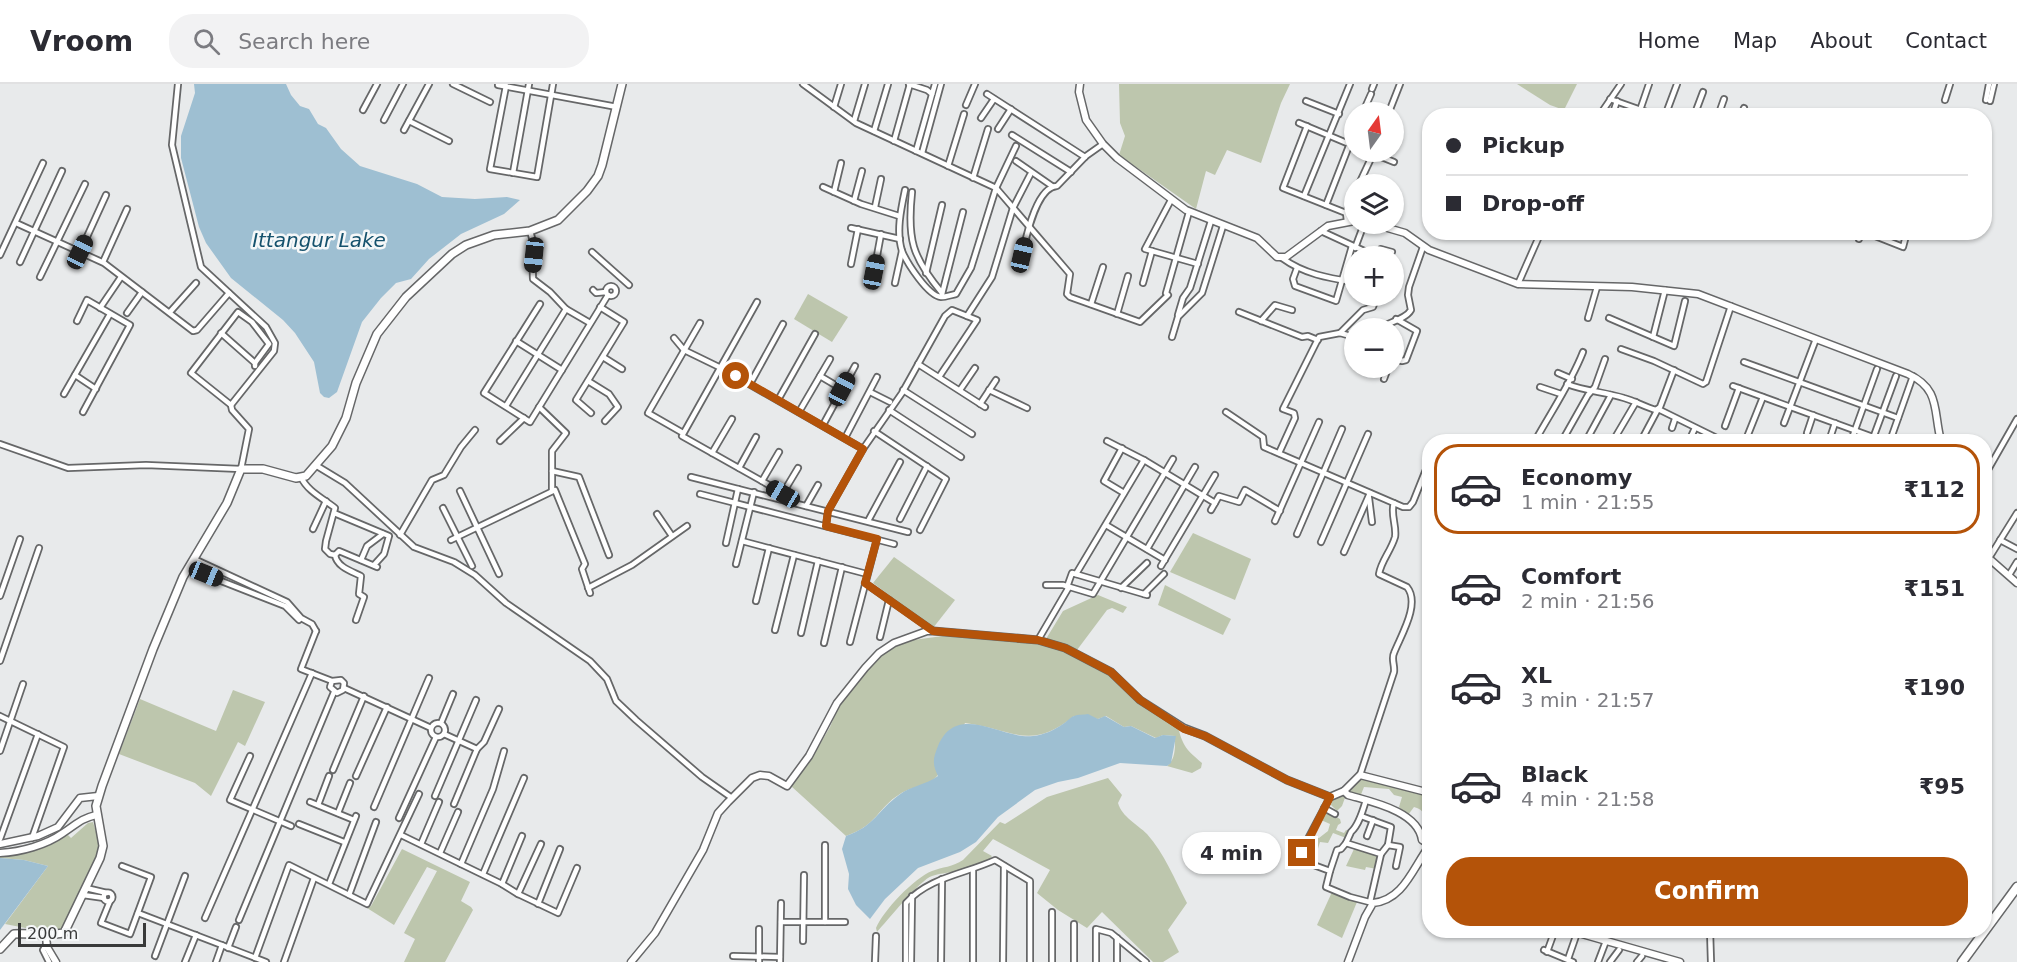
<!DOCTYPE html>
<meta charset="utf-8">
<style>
:root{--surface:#fff;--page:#f2f2f3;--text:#2b2b33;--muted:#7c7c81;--line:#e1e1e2;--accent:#b45309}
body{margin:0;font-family:"DejaVu Sans",sans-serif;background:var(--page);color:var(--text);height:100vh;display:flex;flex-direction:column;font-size:22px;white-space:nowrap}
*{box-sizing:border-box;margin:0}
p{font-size:20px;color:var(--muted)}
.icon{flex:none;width:33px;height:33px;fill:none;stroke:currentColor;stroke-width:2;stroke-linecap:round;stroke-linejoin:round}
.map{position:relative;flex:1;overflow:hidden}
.panel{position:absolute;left:1422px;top:350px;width:570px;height:504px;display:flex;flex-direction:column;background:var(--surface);border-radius:24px;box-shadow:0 2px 4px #0004}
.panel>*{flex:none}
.top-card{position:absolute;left:1422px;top:24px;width:570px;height:132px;border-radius:24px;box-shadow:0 2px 4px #0004;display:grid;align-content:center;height:132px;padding:0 24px;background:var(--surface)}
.needle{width:39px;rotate:14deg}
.fabs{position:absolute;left:1344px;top:18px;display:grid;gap:12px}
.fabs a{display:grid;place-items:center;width:60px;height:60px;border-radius:50%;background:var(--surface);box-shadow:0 2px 4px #0004;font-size:30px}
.scale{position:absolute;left:18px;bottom:15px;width:128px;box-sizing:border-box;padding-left:6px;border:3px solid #393a3a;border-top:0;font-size:16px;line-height:21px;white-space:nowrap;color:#393a3a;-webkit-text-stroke:4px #f5f7f8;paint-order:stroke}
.end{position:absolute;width:27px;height:27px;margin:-14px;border:8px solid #b45309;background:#fff;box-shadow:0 0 0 3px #fff}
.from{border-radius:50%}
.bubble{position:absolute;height:42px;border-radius:21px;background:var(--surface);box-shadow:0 2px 4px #0004;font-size:20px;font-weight:700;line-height:42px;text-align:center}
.car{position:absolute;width:18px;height:36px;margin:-18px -9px;border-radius:8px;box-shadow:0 0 4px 2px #0007;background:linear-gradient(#222 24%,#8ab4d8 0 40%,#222 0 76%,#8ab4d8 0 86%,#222 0)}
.top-card b{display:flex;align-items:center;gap:21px;height:57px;font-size:22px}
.top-card b+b{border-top:2px solid var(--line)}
.top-card i{width:15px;height:15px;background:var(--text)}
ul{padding:10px 0 0;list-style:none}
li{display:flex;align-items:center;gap:18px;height:90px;margin:0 12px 9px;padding:0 12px;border:3px solid transparent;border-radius:24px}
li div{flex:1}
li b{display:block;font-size:22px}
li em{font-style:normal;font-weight:700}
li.selected{border-color:var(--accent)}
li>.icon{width:54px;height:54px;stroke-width:1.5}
.primary-button{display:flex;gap:12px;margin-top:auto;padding:12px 24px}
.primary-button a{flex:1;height:69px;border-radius:24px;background:var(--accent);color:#fff;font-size:24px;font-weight:700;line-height:69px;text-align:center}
header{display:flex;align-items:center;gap:36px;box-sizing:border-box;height:84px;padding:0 30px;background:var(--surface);border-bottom:2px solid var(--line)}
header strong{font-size:28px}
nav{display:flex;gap:33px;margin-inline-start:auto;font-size:21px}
.search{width:420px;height:54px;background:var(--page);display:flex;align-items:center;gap:15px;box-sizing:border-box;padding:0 21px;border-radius:24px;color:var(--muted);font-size:22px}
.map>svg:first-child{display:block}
.green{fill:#bdc6ad}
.water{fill:#9ebfd2}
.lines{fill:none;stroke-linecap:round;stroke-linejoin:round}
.minor-casing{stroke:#666768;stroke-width:8}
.tertiary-casing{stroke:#666768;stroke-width:9}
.secondary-casing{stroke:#666768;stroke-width:10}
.trunk-casing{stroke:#666768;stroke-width:11}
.minor{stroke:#fff;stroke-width:4.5}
.tertiary{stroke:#fff;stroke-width:6}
.secondary{stroke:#fff;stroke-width:7}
.trunk{stroke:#fff;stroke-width:8}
.route{stroke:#b45309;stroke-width:8}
.labels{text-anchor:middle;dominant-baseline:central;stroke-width:5;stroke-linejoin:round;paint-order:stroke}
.water-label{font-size:20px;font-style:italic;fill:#16526d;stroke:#f5f7f8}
</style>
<header>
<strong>Vroom</strong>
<div class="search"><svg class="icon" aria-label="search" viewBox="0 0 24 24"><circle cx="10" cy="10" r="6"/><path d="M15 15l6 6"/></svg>Search here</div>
<nav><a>Home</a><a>Map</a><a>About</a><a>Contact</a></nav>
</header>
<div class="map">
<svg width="2017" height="878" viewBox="0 0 2017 878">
<rect width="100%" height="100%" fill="#e8eaeb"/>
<g class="green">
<path d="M1119 0H1290L1281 19 1261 79 1227 66 1215 91 1206 87 1196 125 1119 71 1125 52 1120 39Z"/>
<path d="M1517 0H1577L1564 26 1550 21Z"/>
<path d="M808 210 848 233 832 258 794 235Z"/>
<path d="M1193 449 1251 475 1235 516 1170 488Z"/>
<path d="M894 473 955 516 933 544 873 499Z"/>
<path d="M1165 501 1231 535 1223 551 1158 521Z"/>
<path d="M1098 511 1127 523 1123 529 1112 524 1107 526 1077 566 1046 555 1063 527Z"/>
<path d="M943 552 1037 559 1065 568 1108 590 1149 626 1178 643C1183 663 1187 666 1202 679L1201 684 1192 689 1167 682C1176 675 1175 663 1175 652L1163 651 1156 654 1131 642 1124 643 1106 632 1098 635 1074 632C1030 668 1013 645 965 639 958 653 947 681 937 692 928 703 912 702 900 710 877 724 878 741 846 752L791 702 792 699 807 682 830 643 840 619 883 569 895 560 913 556Z"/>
<path d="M233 606 265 618 245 662 238 658 211 712 195 699 119 670 140 615 216 647Z"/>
<path d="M1108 694 1122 711 1118 719C1122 733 1137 740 1147 750 1164 769 1175 796 1187 819L1168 846 1179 868 1163 878H1153L1102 828 1087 844 1058 826 1037 809 1050 786 993 755 983 767 992 772C980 789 950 786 932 792 921 795 886 838 877 848L876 844C883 827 914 794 932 787 942 783 953 783 963 776L1000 738 1005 740 1047 713Z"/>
<path d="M1362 694 1428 711 1429 742C1425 732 1425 726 1414 723L1408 731 1399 723 1402 713 1394 711 1389 705 1364 703 1360 713 1346 711 1342 722 1337 727 1331 721 1332 716 1342 712Z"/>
<path d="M1329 729 1340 735 1341 739 1338 741 1336 746 1344 749 1346 746 1350 747 1346 754 1333 749 1328 759 1320 758 1314 778 1304 770 1311 753 1319 754 1328 747 1330 740 1321 736 1324 730Z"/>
<path d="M93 738 99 758V767L63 845 46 848 5 840 48 782 24 776 0 774V772C24 772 47 761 67 750L71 754 88 739Z"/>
<path d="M402 765 470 798 461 817 471 823 473 826 445 878H404L415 855 404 849 437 787 427 783 394 841 367 824 371 822Z"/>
<path d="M1354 765 1378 770 1377 785 1366 783 1365 786 1346 782Z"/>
<path d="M1332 808 1357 818 1342 854 1317 841Z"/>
</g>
<g class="water">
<path d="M194 0H286L291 11 300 22 309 25 318 40 326 44 341 65 360 82 417 100 442 113 475 115 507 113 520 116 504 130 461 150 429 175 411 195 396 199 381 214 362 238 337 308 329 314 324 313 320 309 314 278 295 249 283 236 231 194 206 159 199 143 181 74V52L195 9Z"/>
<path d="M1088 630 1098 635 1105 632 1124 643 1131 642 1155 654 1163 651 1176 652 1171 679 1167 682 1120 679 1078 694 1058 698 1035 706 998 733 976 758 960 768 918 784 885 815 870 835 856 821 848 805 849 790 842 765 846 752C875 742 877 727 899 711 910 702 926 701 938 692 932 680 933 674 938 662 957 617 1002 656 1033 652 1044 651 1054 646 1063 640 1067 638 1070 633 1074 632 1078 630 1084 631 1088 630Z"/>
<path d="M0 774 24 776 48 782 0 846Z"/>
</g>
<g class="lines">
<defs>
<g id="minor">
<path d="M453 0 490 18"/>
<path d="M803 0 856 39 996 104 1070 190 1067 210 1070 213 1140 238 1168 211"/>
<path d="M909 0 927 6 932 10"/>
<path d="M498 1 617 23"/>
<path d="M506 2 490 85 537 93 553 0"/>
<path d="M1372 5 1374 0"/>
<path d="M987 10 1085 73"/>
<path d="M1610 15 1658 32"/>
<path d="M1945 16 1950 0"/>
<path d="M1986 16 1989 0"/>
<path d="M1306 17 1339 30"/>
<path d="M1990 17 1994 0"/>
<path d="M966 21 975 0"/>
<path d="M834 23 841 0"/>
<path d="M363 26 377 0"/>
<path d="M1363 28 1371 10"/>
<path d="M1389 28 1400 0"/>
<path d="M1599 32 1621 0"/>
<path d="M1612 32 1617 17"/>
<path d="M1638 32 1649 0"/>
<path d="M1665 32 1677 0"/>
<path d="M1694 32 1703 8"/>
<path d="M1718 32 1724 15"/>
<path d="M1741 32 1744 24"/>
<path d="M1764 32V31"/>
<path d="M981 34 994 15"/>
<path d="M384 36 403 0"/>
<path d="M409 37 449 57"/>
<path d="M854 37 865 0"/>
<path d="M1299 39 1354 62"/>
<path d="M1307 42 1283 104 1346 129"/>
<path d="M998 45 1011 25"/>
<path d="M404 46 429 0"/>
<path d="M874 47 888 0"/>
<path d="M1012 51 1071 88"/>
<path d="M894 57 910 0"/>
<path d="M916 67 935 0"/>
<path d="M1369 68 1394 78"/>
<path d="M922 69 941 0"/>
<path d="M1016 77 1052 102"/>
<path d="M948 82 964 30"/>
<path d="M513 89 529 0"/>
<path d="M973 94 988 45"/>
<path d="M1359 100 1374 68"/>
<path d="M823 103 861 120 899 132"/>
<path d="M996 104 1016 62"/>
<path d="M905 106C901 125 896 148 902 167 907 179 928 212 941 213 946 213 951 211 956 210L971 184 996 104"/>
<path d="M834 108 841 79"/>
<path d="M912 108C907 155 912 173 942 209"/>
<path d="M1304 112 1350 0"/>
<path d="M1171 116 1145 165 1198 180"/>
<path d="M854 117 862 87"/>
<path d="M1326 121 1354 49"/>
<path d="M875 123 881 95"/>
<path d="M1347 137 1346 129 1354 111"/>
<path d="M16 139 104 179 193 247 197 246 229 209"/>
<path d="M851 144 900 155"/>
<path d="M530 147C536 163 532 178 533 195L550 208 566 225 590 239"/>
<path d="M1321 147 1375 172"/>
<path d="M1865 148 1903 163 1907 148"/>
<path d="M1859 155 1861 148"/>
<path d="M1355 164 1364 140"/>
<path d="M80 168 106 111"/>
<path d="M592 168 629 201"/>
<path d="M0 171 43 79"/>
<path d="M1022 171C1026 154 1036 103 1057 102L1086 72 1103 60"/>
<path d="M1378 172 1381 165 1392 168"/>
<path d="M1282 174C1304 190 1328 194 1354 198"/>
<path d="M20 178 62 87"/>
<path d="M103 178 127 125"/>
<path d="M851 180 858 145"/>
<path d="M1297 184 1293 195 1295 202 1336 217 1352 162"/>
<path d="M874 188 881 150"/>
<path d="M926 189 942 121"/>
<path d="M40 193 85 100"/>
<path d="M895 199 902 167"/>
<path d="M1143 199 1152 167"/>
<path d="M1518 200 1541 148"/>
<circle cx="611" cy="207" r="5"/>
<path d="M593 206 596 209 606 208"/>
<path d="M1166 209 1189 128"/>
<path d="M942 210 963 128"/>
<path d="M757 218 682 352 783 409 796 419"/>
<path d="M540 220 484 309 530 338 608 211"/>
<path d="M1091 220 1103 183"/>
<path d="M100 224 121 193"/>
<path d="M170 228 196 199"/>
<path d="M1239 228 1302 253 1308 252 1318 256"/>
<path d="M127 229 142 208"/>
<path d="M1117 230 1128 192"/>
<path d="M1178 231 1183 214 1190 204 1211 137"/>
<path d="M967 232 992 193 1013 124 1030 91"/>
<path d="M1588 234 1597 203"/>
<path d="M1609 234 1674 262 1685 217"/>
<path d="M77 237 87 216 130 241 83 328"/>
<path d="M1261 237 1275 221 1292 226"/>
<path d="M1379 244C1388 239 1406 235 1411 226L1408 211 1409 203 1423 163"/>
<path d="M221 249 255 279V282"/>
<path d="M1340 249 1363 226 1373 223 1377 212"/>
<path d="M1172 253 1178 233 1202 209 1223 142"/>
<path d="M1653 253 1665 206"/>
<path d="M674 254 684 266 721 284 863 365"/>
<path d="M516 257 562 286"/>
<path d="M1621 265 1654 277 1703 300 1706 298 1731 222"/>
<path d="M603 273 622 285"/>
<path d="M1394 275 1402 277 1406 276 1417 247 1396 235"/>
<path d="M1744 278 1898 334"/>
<path d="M918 280 985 323"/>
<path d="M1558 289 1572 295"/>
<path d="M75 291 96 305"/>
<path d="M820 292 842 305"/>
<path d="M1384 295 1388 284"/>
<path d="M588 297 609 310 618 323 605 337"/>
<path d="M750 300 783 240"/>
<path d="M1567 300C1585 307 1604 308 1624 314 1635 317 1645 323 1656 326L1660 323 1674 286"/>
<path d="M1733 302 1884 357"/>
<path d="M1540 303 1561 310"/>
<path d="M903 306 972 350"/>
<path d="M960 306 975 284"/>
<path d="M989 306 1027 324"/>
<path d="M870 308 890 318"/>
<path d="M64 310 110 230"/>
<path d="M778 316 815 250"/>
<path d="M980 320 996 296"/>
<path d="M231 321 191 289 238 228 252 238 269 260 255 279"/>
<path d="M506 322 566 225"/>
<path d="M539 323 566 349 552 367V407"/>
<path d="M889 326 961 373"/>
<path d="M799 328 830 275"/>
<path d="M1226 328 1263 353 1264 363 1403 423H1409L1413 418 1427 383 1430 380"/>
<path d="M591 329 576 316 624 238 600 223"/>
<path d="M1784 339 1816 255"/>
<path d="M823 341 855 282"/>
<path d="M1725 342 1739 304"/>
<path d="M1672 344 1675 335"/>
<path d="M874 347 946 395 920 446"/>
<path d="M683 349 648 329 700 239"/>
<path d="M1807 349 1813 331"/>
<path d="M1747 353 1763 313"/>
<path d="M845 354 877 293"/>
<path d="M500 357 524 334"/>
<path d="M1107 357 1144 376 1215 419"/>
<path d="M1535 357C1551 328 1571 299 1583 268"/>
<path d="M1562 357 1588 311 1595 303 1605 275"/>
<path d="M1586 357 1611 311"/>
<path d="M1613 357 1636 318"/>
<path d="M1641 357 1658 325 1723 357"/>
<path d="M1689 357 1695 344"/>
<path d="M1829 357 1835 339"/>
<path d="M1851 357 1877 285"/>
<path d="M1872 357 1896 292"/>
<path d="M1890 357 1913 292"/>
<path d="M0 360 68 384 146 381 241 385 249 345 232 326 231 321 274 267 275 259 266 243 201 183 172 61 178 0"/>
<path d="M1122 364 1104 397 1124 409"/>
<path d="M712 369 732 335"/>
<path d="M1279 369 1295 334 1294 329 1283 325 1319 253 1340 249 1354 253"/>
<path d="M317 382 345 399 414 463 454 478 475 491 506 519 590 577 607 595 616 617 636 636 702 693 732 714"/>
<path d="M739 384 756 353"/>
<path d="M552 387 579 393 609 471"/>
<path d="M301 393C307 407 324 415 335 424L326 457 325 465 330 470 335 471 339 467 377 483"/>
<path d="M691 393 908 448"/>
<path d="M1984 396 1985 391 2017 335"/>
<path d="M762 397 779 368"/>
<path d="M460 407 499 490"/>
<path d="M783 409 798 384"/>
<path d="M700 410 894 460"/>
<path d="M1369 414 1372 438"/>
<path d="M806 422 818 401"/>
<path d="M443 424 472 482"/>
<path d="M1211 426 1219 412 1239 418 1245 406 1280 427"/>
<path d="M334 429 389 452 384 470 374 481"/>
<path d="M657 430 672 452"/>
<path d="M900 435 927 382"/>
<path d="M868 437 900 378"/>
<path d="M1275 437 1319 338"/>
<path d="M1106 441 1165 476"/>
<path d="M826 442 828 427 863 365 902 309 945 232 952 226 977 236 939 293"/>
<path d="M313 445 326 417"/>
<path d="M1297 450 1342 345"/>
<path d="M400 451 432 396 444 391 461 363 475 346"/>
<path d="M451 456 555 406 585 480 582 485 590 509"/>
<path d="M2000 456 2017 465"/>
<path d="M742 457 867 490"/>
<path d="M1321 458 1368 350"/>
<path d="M726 459 738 405"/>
<path d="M1147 465 1195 383"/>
<path d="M1344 468 1370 409"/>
<path d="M335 471C337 483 351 487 361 492L359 510 364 513 356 536"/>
<path d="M1989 474 2017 429"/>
<path d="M194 475 287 518 301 534 312 540 316 547"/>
<path d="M361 476 367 462 383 450"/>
<path d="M736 480 754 408"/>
<path d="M1161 482 1215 391"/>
<path d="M188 484 285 522 299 536"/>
<path d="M1076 490 1144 376"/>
<path d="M2009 491 2017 478"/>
<path d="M865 499 932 546"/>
<path d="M1046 501H1063L1093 510 1173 375"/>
<path d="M1067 503 1072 489 1147 511"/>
<path d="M588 504 632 481 687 442"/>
<path d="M1121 504 1147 479"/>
<path d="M1144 510 1164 490"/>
<path d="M0 512 20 455"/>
<path d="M756 517 769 464"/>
<path d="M775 546 794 471"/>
<path d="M316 547 301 585 332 597 341 596 344 599 343 606 337 609 330 603 332 597"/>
<path d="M801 549 818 477"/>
<path d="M880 553 889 516"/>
<path d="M1038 556 1069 503"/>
<path d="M850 558 877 455"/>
<path d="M824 559 842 483"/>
<path d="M0 577 39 464"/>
<path d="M344 604 431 644"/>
<path d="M0 632 64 663 32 754"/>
<circle cx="438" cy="646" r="7"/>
<path d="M441 639 453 610"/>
<path d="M444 650 477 665"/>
<path d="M0 667 23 600"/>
<path d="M250 672 230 716 291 742"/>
<path d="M333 686 364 612"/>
<path d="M1360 691 1394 588C1395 581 1391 575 1394 569 1400 553 1421 520 1407 503L1379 490C1381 477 1391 467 1395 453 1397 442 1390 430 1394 419"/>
<path d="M356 692 387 623"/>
<path d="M435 712 476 616"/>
<path d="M1330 713 1303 764V774L1311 780 1330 787 1326 803 1350 813 1373 819"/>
<path d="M1366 716C1363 726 1359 741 1351 748L1346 759 1381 770 1370 818"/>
<path d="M310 718 354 736"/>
<path d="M454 720 477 665 484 658 499 625"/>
<path d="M318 721 329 692"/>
<path d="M374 723 429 594"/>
<path d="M1324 724 1335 730"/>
<path d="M338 729 350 699"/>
<path d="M1361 732 1391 743 1388 761 1381 770"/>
<path d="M399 734 436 653"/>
<path d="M299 740 344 758"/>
<path d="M401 751 502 800 518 810 558 829 577 784"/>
<path d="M1367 752 1373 736"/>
<path d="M0 755 38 650"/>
<path d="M421 760 439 718"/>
<path d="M1388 761 1400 763 1396 782"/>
<path d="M440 769 458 728"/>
<path d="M461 780 493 705 504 667"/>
<path d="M1330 787 1337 766 1341 765 1346 759"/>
<path d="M483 790 524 694"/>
<path d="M329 800 356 732"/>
<path d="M502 800 522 752"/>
<path d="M86 804 107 809"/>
<circle cx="108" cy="813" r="4.5"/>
<path d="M518 810 541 760"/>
<path d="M83 811 104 814"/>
<path d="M349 811 376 738"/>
<path d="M110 817 101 839 130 850 151 793 122 782"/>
<path d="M538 820 560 765"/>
<path d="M138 829 266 878"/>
<path d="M205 834 312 589"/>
<path d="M239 836 334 608"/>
<path d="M781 838H845"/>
<path d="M825 838V761"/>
<path d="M1710 846 1711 878"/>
<path d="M803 857 804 791"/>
<path d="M47 859 43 866 49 878"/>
<path d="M228 864 236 843"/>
<path d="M1544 866 1573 878"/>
<path d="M1547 868 1555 846"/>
<path d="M155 872 185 792"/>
<path d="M733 872 780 873"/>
<path d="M255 874 289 781 367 820 419 710"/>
<path d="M1568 875 1576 852"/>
<path d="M185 878 196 851"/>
<path d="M216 878 222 861"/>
<path d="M284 878 314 794"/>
<path d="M759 878V845"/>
<path d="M780 878 781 819"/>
<path d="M875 878 876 852"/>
<path d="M906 878V819C929 793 965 790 995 776L1030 797V878"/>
<path d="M911 878 912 812"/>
<path d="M941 878 942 795"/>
<path d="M973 878V786"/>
<path d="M1003 878 1004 782"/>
<path d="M1052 878V828"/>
<path d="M1074 878V840"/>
<path d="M1096 878V845L1111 849 1146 878"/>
<path d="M1117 878V854"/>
<path d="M1598 878 1606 857"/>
<path d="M1610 878 1619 866"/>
<path d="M1637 878 1642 872"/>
</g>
<g id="tertiary">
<path d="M1080 0 1079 8 1086 36 1103 60 1117 74 1186 126 1257 154 1277 173H1286L1328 142 1354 137"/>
<path d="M1374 140 1405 149 1429 166 1518 200 1632 203 1698 210 1908 290C1941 305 1933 327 1941 357"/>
<path d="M1984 470 2017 499"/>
<path d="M1344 707 1348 711C1372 718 1418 727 1422 756L1430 761"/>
<path d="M0 760 38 752 58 743 80 714 98 712"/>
<path d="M0 769C21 768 46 761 63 749 77 740 80 735 96 731"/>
<path d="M1568 846 1680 878"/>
<path d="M46 852 47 863 56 878"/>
<path d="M631 878 655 849 703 766 718 729 728 718 752 694 760 691 769 692 787 702 809 672 837 619 865 584 879 569 894 559 927 547H933L1038 556 1065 564 1111 588 1140 616 1184 644 1205 652 1287 696 1330 713 1344 707 1360 691 1430 709"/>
<path d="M1348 878 1365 833 1373 819C1404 816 1413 783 1430 761"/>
</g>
<path id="secondary" d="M0 865 14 850C31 849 47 852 64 849L100 774 103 762 96 722 102 702 153 565 183 493 227 419 241 385H263L296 394 306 392 332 362 346 334 356 299 377 250 406 213 452 170 466 161 494 151 530 147 558 136 587 107 598 92 602 81 622 0"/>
<path id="trunk" d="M1962 878 2017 803"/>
</defs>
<use href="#minor" class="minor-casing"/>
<use href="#tertiary" class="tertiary-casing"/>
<use href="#secondary" class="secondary-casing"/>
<use href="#trunk" class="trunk-casing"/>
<use href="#minor" class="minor"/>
<use href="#tertiary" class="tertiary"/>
<use href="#secondary" class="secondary"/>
<use href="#trunk" class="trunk"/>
</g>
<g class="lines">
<path class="route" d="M736 292 863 365 828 427 826 442 877 455 865 499 933 547 1038 556 1065 564 1111 588 1140 616 1184 645 1205 652 1287 696 1330 713 1302 769"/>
</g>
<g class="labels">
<g class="water-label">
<text x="319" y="156">Ittangur Lake</text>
</g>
</g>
</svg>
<div class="fabs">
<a><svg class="needle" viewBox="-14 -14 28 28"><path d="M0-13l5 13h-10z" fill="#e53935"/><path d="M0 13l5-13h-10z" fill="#7c7c81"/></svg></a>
<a><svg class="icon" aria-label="layers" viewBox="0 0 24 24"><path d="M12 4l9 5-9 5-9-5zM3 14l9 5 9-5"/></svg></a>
<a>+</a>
<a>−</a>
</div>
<div class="scale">200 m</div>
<i class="end from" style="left:736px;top:292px"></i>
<i class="end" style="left:1302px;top:769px"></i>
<div class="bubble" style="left:1182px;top:748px;width:99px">4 min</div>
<i class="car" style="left:80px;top:168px;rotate:25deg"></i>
<i class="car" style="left:534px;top:171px;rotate:186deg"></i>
<i class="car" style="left:1022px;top:171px;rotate:13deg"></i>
<i class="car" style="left:874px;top:188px;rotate:11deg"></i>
<i class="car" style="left:842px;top:305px;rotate:28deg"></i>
<i class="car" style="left:783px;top:410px;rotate:300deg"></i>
<i class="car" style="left:206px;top:490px;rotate:112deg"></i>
<div class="top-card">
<b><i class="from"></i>Pickup</b>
<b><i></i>Drop-off</b>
</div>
<section class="panel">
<ul>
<li class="selected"><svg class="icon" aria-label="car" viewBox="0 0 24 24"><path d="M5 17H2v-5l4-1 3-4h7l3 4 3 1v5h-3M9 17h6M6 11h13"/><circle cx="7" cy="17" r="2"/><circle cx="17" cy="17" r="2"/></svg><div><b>Economy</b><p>1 min · 21:55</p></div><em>₹112</em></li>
<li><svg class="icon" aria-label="car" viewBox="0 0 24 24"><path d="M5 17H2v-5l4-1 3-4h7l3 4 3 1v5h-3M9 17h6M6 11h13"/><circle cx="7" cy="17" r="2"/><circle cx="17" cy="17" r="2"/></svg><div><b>Comfort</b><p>2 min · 21:56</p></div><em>₹151</em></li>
<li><svg class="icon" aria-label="car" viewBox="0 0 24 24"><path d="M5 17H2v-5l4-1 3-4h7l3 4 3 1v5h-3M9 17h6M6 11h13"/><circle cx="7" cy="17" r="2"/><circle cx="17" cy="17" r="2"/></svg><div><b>XL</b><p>3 min · 21:57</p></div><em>₹190</em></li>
<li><svg class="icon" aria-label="car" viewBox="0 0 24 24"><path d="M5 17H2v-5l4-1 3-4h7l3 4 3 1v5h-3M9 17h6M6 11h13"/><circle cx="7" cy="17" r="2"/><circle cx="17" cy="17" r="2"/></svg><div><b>Black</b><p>4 min · 21:58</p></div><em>₹95</em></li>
</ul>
<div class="primary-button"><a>Confirm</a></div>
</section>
</div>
